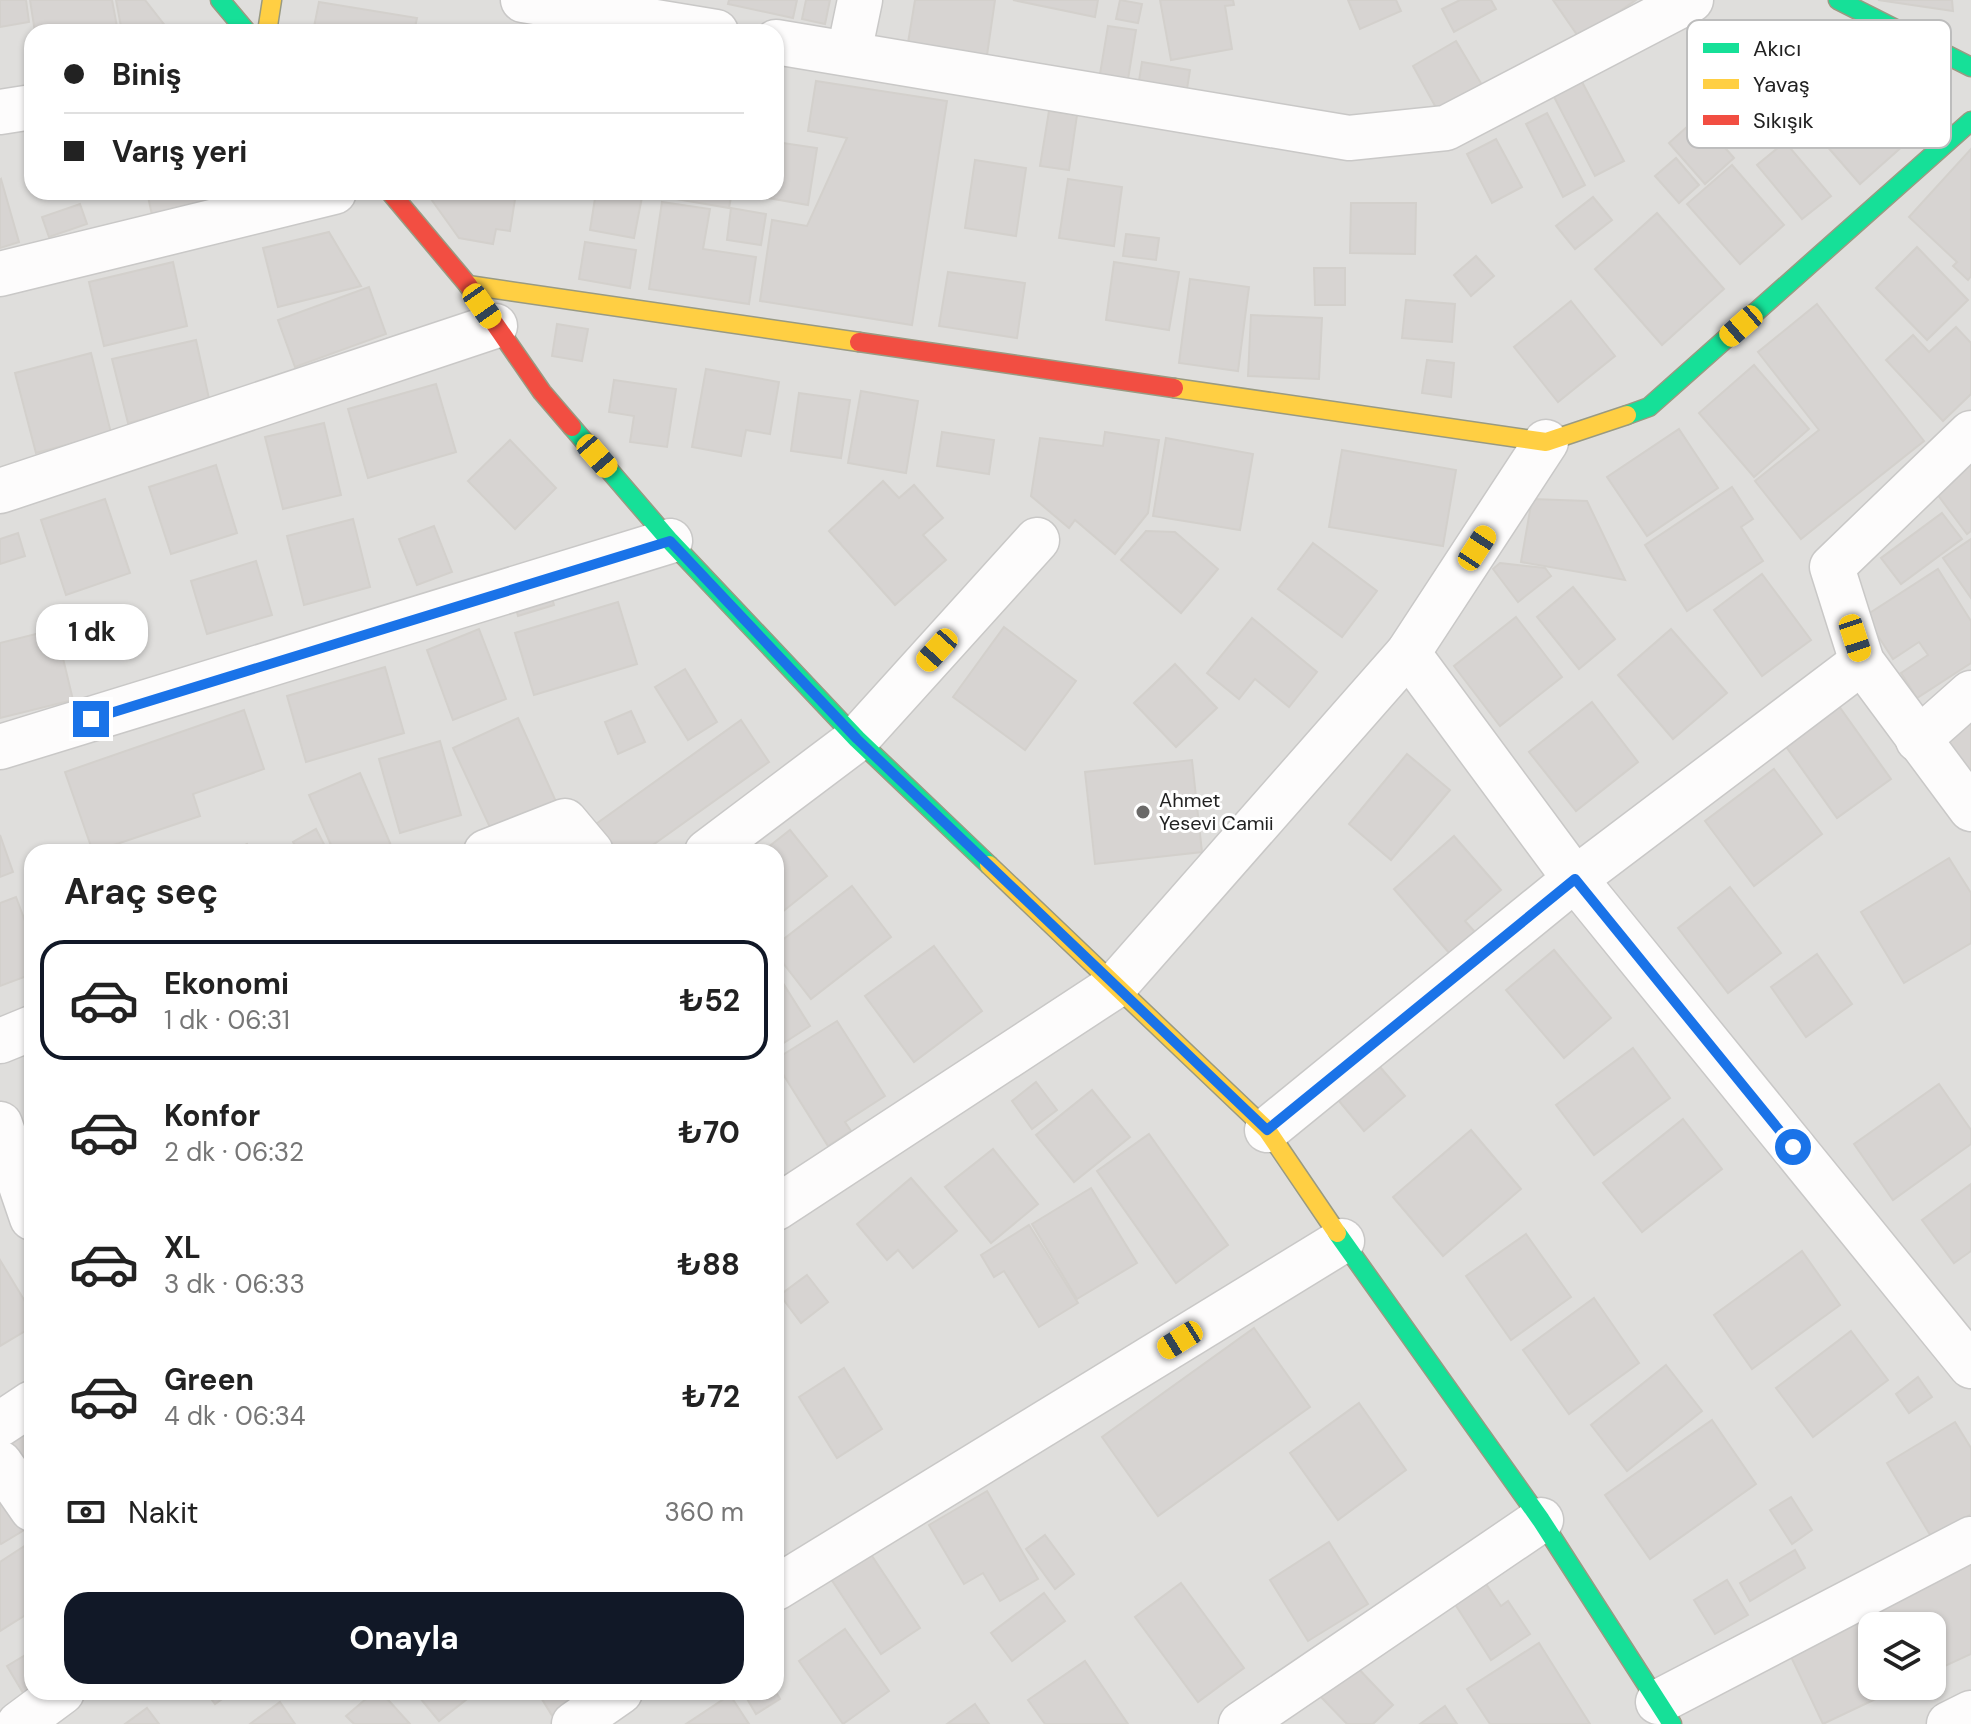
<!DOCTYPE html>
<html lang="tr">
<meta charset="utf-8">
<style>
:root{--surface:#fff;--page:#f6f6f6;--text:#222;--muted:#767676;--line:#e0e0e0;--accent:#111827}
body{margin:0;font-family:"DM Sans",sans-serif;background:var(--page);color:var(--text);height:100vh;display:flex;flex-direction:column;font-size:30px;white-space:nowrap}
*{box-sizing:border-box;margin:0}
p{font-size:26px;color:var(--muted)}
.icon{flex:none;width:44px;height:44px;fill:none;stroke:currentColor;stroke-width:2;stroke-linecap:round;stroke-linejoin:round}
.map{position:relative;flex:1;overflow:hidden}
.side{position:absolute;left:24px;top:844px;width:760px;height:856px;display:flex;flex-direction:column;background:var(--surface);border-radius:24px;box-shadow:0 2px 6px #0004}
.side>*{flex:none}
.hud{position:absolute;left:24px;top:24px;width:760px;height:176px;border-radius:24px;box-shadow:0 2px 6px #0004;display:grid;align-content:center;height:176px;padding:0 40px;background:var(--surface)}
.fabs{position:absolute;left:1858px;top:1612px;display:grid;gap:16px}
.fabs a{display:grid;place-items:center;width:88px;height:88px;border-radius:16px;background:var(--surface);box-shadow:0 2px 6px #0004;font-size:40px}
.end{position:absolute;width:36px;height:36px;margin:-18px;border:10px solid #1a73e8;background:#fff;box-shadow:0 0 0 4px #fff}
.from{border-radius:50%}
.bubble{position:absolute;height:56px;border-radius:24px;background:var(--surface);box-shadow:0 2px 6px #0004;font-size:26px;font-weight:700;line-height:56px;text-align:center}
.car{position:absolute;width:24px;height:48px;margin:-24px -12px;border-radius:10px;box-shadow:0 0 6px 2px #0007;background:linear-gradient(#f5c518 24%,#345 0 40%,#f5c518 0 76%,#345 0 86%,#f5c518 0)}
.hud b{display:flex;align-items:center;gap:28px;height:76px;font-size:30px}
.hud b+b{border-top:2px solid var(--line)}
.hud i{width:20px;height:20px;background:var(--text)}
ul{padding:0;list-style:none}
li{display:flex;align-items:center;gap:24px;height:120px;margin:0 16px 12px;padding:0 24px;border:4px solid transparent;border-radius:24px}
li div{flex:1}
li b{display:block;font-size:30px}
li em{font-style:normal;font-weight:700}
li.active{border-color:var(--accent)}
li>.icon{width:72px;height:72px;stroke-width:1.5}
h2{padding:0 40px;font-size:36px;line-height:96px}
.pay{display:flex;align-items:center;gap:20px;height:88px;padding:0 40px;font-size:30px}
.pay p{margin-inline-start:auto}
.button{display:flex;gap:16px;margin-top:auto;padding:16px 40px}
.button a{flex:1;height:92px;border-radius:24px;background:var(--accent);color:#fff;font-size:32px;font-weight:700;line-height:92px;text-align:center}
.map>svg:first-child{display:block}
.residential{fill:#dfdedc;fill-rule:evenodd}
.building{fill:#d7d4d2;stroke:#d3d0cc;stroke-width:2}
.lines{fill:none;stroke-linecap:round;stroke-linejoin:round}
.street-casing{stroke:#c9c8c7;stroke-width:47}
.fast-casing{stroke:#999a82;stroke-width:21}
.slow-casing{stroke:#999a82;stroke-width:21}
.jam-casing{stroke:#999a82;stroke-width:21}
.street{stroke:#fdfcfc;stroke-width:44}
.fast{stroke:#16e098;stroke-width:18}
.slow{stroke:#ffcf43;stroke-width:18}
.jam{stroke:#f24e42;stroke-width:18}
.route{stroke:#1a73e8;stroke-width:10}
.poi-dot{fill:#6a6968;stroke:#fff;stroke-width:3}
.labels{text-anchor:middle;dominant-baseline:central;stroke-width:6;stroke-linejoin:round;paint-order:stroke}
.poi-label{font-size:20px;fill:#222;stroke:#fff;text-anchor:start}
.key{fill:#fff;stroke:#bdbdbd;stroke-width:2}
.key-label{font-size:22px;fill:#222}
</style>
<div class="map">
<svg width="1971" height="1724" viewBox="0 0 1971 1724">
<rect width="100%" height="100%" fill="#f0eeeb"/>
<path class="residential" d="M0 0H1971V1724H0ZM32 32H776V192H32ZM32 852H776V1692H32ZM1872 1626H1932V1686H1872Z"/>
<g class="building">
<path d="M0 0H26L29 22 0 27Z"/>
<path d="M30 0H112L118 32H35Z"/>
<path d="M116 0H145L170 32H122Z"/>
<path d="M729 0H797L793 18 728 4Z"/>
<path d="M806 0H830L825 24 802 19Z"/>
<path d="M915 0H995L986 62 907 49Z"/>
<path d="M1013 0H1098L1095 17Z"/>
<path d="M1120 0 1142 4 1138 23 1116 19Z"/>
<path d="M1160 0H1233L1234 5 1225 6 1232 49 1171 60Z"/>
<path d="M1348 0H1396L1401 11 1360 29Z"/>
<path d="M1460 0H1491L1496 9 1454 32 1442 9Z"/>
<path d="M1553 0H1636L1580 39Z"/>
<path d="M1878 0H1952L1953 11Z"/>
<path d="M319 2 417 18 414 32H313Z"/>
<path d="M1108 26 1136 30 1128 79 1100 74Z"/>
<path d="M1456 41 1485 90 1440 115 1413 66Z"/>
<path d="M1142 62 1190 70 1186 95 1138 87Z"/>
<path d="M1581 80 1624 161 1595 176 1553 95Z"/>
<path d="M816 81 947 101 912 325 760 301 772 220 807 226 847 138 808 131Z"/>
<path d="M1848 82 1904 145 1860 184 1805 121Z"/>
<path d="M1049 111 1077 115 1069 170 1040 166Z"/>
<path d="M1547 113 1585 185 1563 197 1526 124Z"/>
<path d="M1698 117 1734 158 1705 184 1669 143Z"/>
<path d="M1496 139 1522 187 1492 203 1467 154Z"/>
<path d="M776 142 817 148 808 205 757 196V192H776Z"/>
<path d="M1785 142 1831 196 1802 219 1757 165Z"/>
<path d="M1971 149V276L1968 280 1953 266 1957 262 1909 217Z"/>
<path d="M1676 158 1699 185 1679 203 1655 176Z"/>
<path d="M975 160 1026 168 1016 236 965 228Z"/>
<path d="M1732 165 1784 225 1740 264 1687 204Z"/>
<path d="M1 179 19 242 0 248V180Z"/>
<path d="M1068 179 1122 187 1114 246 1059 238Z"/>
<path d="M147 192H246L152 215Z"/>
<path d="M426 192 516 193 510 231 496 229 493 244 459 238Z"/>
<path d="M596 192H643L634 238 590 230Z"/>
<path d="M671 192H732L729 208 670 198Z"/>
<path d="M1593 197 1612 220 1575 249 1556 226Z"/>
<path d="M662 202 710 209 703 249 756 257 749 304 649 289Z"/>
<path d="M1351 203H1416L1415 254 1350 253Z"/>
<path d="M80 204 87 224 49 237 42 217Z"/>
<path d="M731 208 766 214 761 245 727 240Z"/>
<path d="M1657 213 1724 289 1662 345 1595 269Z"/>
<path d="M329 232 361 286 278 307 263 248Z"/>
<path d="M1126 234 1159 238 1156 260 1123 256Z"/>
<path d="M585 242 636 250 630 288 579 279Z"/>
<path d="M1917 247 1968 300 1927 340 1876 288Z"/>
<path d="M1476 256 1494 276 1471 296 1454 275Z"/>
<path d="M173 262 187 326 104 346 89 282Z"/>
<path d="M1114 262 1179 272 1169 330 1106 320Z"/>
<path d="M1314 268H1345V305H1315Z"/>
<path d="M948 272 1025 283 1017 338 939 326Z"/>
<path d="M1190 279 1249 287 1238 371 1179 363Z"/>
<path d="M369 287 386 334 295 367 278 320Z"/>
<path d="M1406 300 1455 304 1452 342 1402 338Z"/>
<path d="M1571 301 1615 356 1558 402 1514 347Z"/>
<path d="M1817 304 1924 441 1801 539 1755 481 1819 430 1758 352Z"/>
<path d="M1251 315 1322 318 1319 379 1248 376Z"/>
<path d="M557 324 588 329 582 361 552 356Z"/>
<path d="M1956 327 1971 343V394L1943 421 1886 360 1913 335 1929 352Z"/>
<path d="M196 340 210 403 128 423 112 359Z"/>
<path d="M91 353 111 433 36 453 15 373Z"/>
<path d="M1427 360 1454 363 1451 397 1422 393Z"/>
<path d="M1754 365 1809 429 1754 477 1699 413Z"/>
<path d="M706 369 779 382 770 434 746 430 741 456 692 447Z"/>
<path d="M614 380 676 389 667 447 630 442 634 416 609 412Z"/>
<path d="M436 384 456 452 368 478 348 409Z"/>
<path d="M861 391 918 401 906 473 848 463Z"/>
<path d="M799 393 850 400 841 458 791 451Z"/>
<path d="M324 423 341 495 283 509 265 437Z"/>
<path d="M1679 429 1718 488 1647 536 1607 477Z"/>
<path d="M942 432 994 440 989 474 937 466Z"/>
<path d="M1105 432 1159 440 1148 513 1115 554 1075 520 1069 528 1031 496 1040 438 1103 446Z"/>
<path d="M1166 438 1253 454 1240 530 1153 516Z"/>
<path d="M510 440 556 488 515 529 468 481Z"/>
<path d="M1342 450 1456 470 1443 546 1329 527Z"/>
<path d="M1971 450V531L1967 534 1928 482Z"/>
<path d="M216 465 237 533 171 554 149 487Z"/>
<path d="M883 481 899 498 914 485 943 518 923 535 946 560 895 605 829 531Z"/>
<path d="M1732 487 1753 519 1741 527 1763 561 1687 611 1645 545Z"/>
<path d="M105 499 130 573 66 595 41 520Z"/>
<path d="M1532 499 1587 501 1625 580 1521 562Z"/>
<path d="M1942 513 1962 539 1901 584 1881 558Z"/>
<path d="M353 519 370 587 304 605 287 536Z"/>
<path d="M434 526 452 572 417 585 399 539Z"/>
<path d="M1146 531 1175 532 1218 569 1181 613 1121 560Z"/>
<path d="M18 533 25 556 0 564V539Z"/>
<path d="M1971 539V598L1943 558Z"/>
<path d="M1313 543 1377 591 1342 637 1278 589Z"/>
<path d="M256 561 272 615 207 634 191 581Z"/>
<path d="M1500 563 1545 568 1551 576 1518 602 1493 569Z"/>
<path d="M1938 569 1971 621V663L1917 698 1901 673 1928 655 1919 642 1893 659 1865 616Z"/>
<path d="M1762 574 1811 640 1762 676 1714 610Z"/>
<path d="M1573 587 1615 639 1579 669 1537 617Z"/>
<path d="M550 591 554 605 518 616 514 602Z"/>
<path d="M618 602 637 664 534 695 515 633Z"/>
<path d="M1516 617 1562 677 1500 726 1454 666Z"/>
<path d="M1252 618 1317 672 1289 707 1255 679 1239 699 1207 673Z"/>
<path d="M1004 627 1076 681 1025 750 953 697Z"/>
<path d="M56 629 73 700 0 718V643Z"/>
<path d="M479 629 506 699 453 720 427 650Z"/>
<path d="M1671 629 1727 693 1673 739 1618 675Z"/>
<path d="M1175 664 1217 708 1176 747 1134 703Z"/>
<path d="M385 667 404 733 306 762 287 696Z"/>
<path d="M685 669 717 722 688 740 655 687Z"/>
<path d="M1592 702 1638 762 1576 811 1529 752Z"/>
<path d="M1836 702 1891 779 1837 818 1782 741Z"/>
<path d="M244 710 264 769 193 794 200 816 93 852 65 772Z"/>
<path d="M631 711 645 742 618 754 605 722Z"/>
<path d="M518 718 558 806 494 836 453 748Z"/>
<path d="M741 720 769 762 643 852H615L596 824Z"/>
<path d="M1971 721V795L1937 744Z"/>
<path d="M440 741 461 815 400 833 379 759Z"/>
<path d="M1407 754 1450 790 1391 860 1349 824Z"/>
<path d="M1192 760 1202 852 1095 864 1085 772Z"/>
<path d="M1774 769 1822 834 1754 886 1705 821Z"/>
<path d="M360 773 393 850 389 852H334L309 795Z"/>
<path d="M316 829 328 852H298L293 842Z"/>
<path d="M790 830 827 876 776 917V852H762Z"/>
<path d="M0 835 13 872 0 877Z"/>
<path d="M1454 836 1501 890 1465 921 1475 932 1450 954 1394 889Z"/>
<path d="M247 844 250 852H227Z"/>
<path d="M1949 858 1971 893V943L1904 983 1861 912Z"/>
<path d="M852 886 891 937 811 999 776 954V945Z"/>
<path d="M1730 887 1781 953 1728 993 1678 928Z"/>
<path d="M16 897 32 940V974L0 986V903Z"/>
<path d="M934 946 982 1011 914 1062 865 996Z"/>
<path d="M1554 950 1611 1018 1564 1058 1506 990Z"/>
<path d="M1817 954 1852 1004 1806 1037 1771 987Z"/>
<path d="M776 972 810 1026 776 1048Z"/>
<path d="M837 1021 885 1096 845 1122 851 1131 828 1146 776 1063V1059Z"/>
<path d="M1633 1048 1670 1098 1594 1155 1556 1105Z"/>
<path d="M1374 1060 1405 1096 1364 1131 1334 1095Z"/>
<path d="M1036 1082 1057 1110 1032 1129 1012 1101Z"/>
<path d="M1939 1084 1971 1130V1144L1893 1200 1854 1144Z"/>
<path d="M1092 1090 1130 1137 1074 1182 1036 1135Z"/>
<path d="M1683 1119 1722 1169 1642 1232 1603 1183Z"/>
<path d="M1471 1130 1521 1189 1443 1256 1393 1197Z"/>
<path d="M1149 1134 1228 1245 1176 1283 1097 1171Z"/>
<path d="M993 1149 1038 1204 991 1243 945 1187Z"/>
<path d="M911 1178 957 1231 913 1268 898 1250 887 1260 857 1224Z"/>
<path d="M1971 1184V1251L1954 1263 1922 1220Z"/>
<path d="M1091 1188 1137 1263 1077 1299 1032 1224Z"/>
<path d="M1029 1225 1078 1303 1039 1327 1004 1271 994 1277 981 1255Z"/>
<path d="M1526 1234 1571 1297 1511 1340 1466 1276Z"/>
<path d="M1802 1251 1840 1305 1752 1369 1714 1315Z"/>
<path d="M0 1260 32 1313V1327L0 1346Z"/>
<path d="M807 1275 828 1302 801 1323 780 1295Z"/>
<path d="M1594 1298 1639 1363 1569 1414 1523 1350Z"/>
<path d="M1254 1328 1310 1407 1158 1516 1102 1437Z"/>
<path d="M1851 1331 1888 1380 1813 1437 1776 1388Z"/>
<path d="M1666 1365 1702 1411 1627 1471 1591 1425Z"/>
<path d="M844 1368 882 1429 837 1458 799 1397Z"/>
<path d="M1918 1377 1932 1397 1909 1413 1896 1394Z"/>
<path d="M1359 1403 1406 1470 1338 1520 1290 1453Z"/>
<path d="M1712 1420 1756 1484 1650 1559 1605 1495Z"/>
<path d="M1955 1422 1971 1448V1514L1932 1538 1887 1463Z"/>
<path d="M32 1427V1502L0 1449Z"/>
<path d="M0 1487 26 1529 1 1544 0 1543Z"/>
<path d="M987 1491 1038 1579 1000 1601 983 1573 964 1584 929 1525Z"/>
<path d="M1791 1497 1812 1530 1792 1544 1770 1510Z"/>
<path d="M1045 1535 1074 1574 1055 1589 1026 1549Z"/>
<path d="M32 1541V1611L0 1631V1562Z"/>
<path d="M1329 1542 1368 1604 1308 1641 1270 1580Z"/>
<path d="M866 1547 920 1628 881 1654 827 1573Z"/>
<path d="M1795 1550 1805 1568 1750 1601 1740 1583Z"/>
<path d="M1971 1551V1654L1932 1672V1626H1872V1686H1903L1823 1724 1783 1640Z"/>
<path d="M1482 1578 1501 1606 1508 1601 1530 1634 1491 1660 1451 1598Z"/>
<path d="M1727 1580 1748 1615 1715 1634 1694 1600Z"/>
<path d="M1181 1583 1244 1668 1198 1702 1135 1617Z"/>
<path d="M1044 1593 1065 1621 1012 1661 991 1633Z"/>
<path d="M845 1629 889 1691 843 1724 799 1661Z"/>
<path d="M1539 1643 1590 1724H1490L1467 1689Z"/>
<path d="M32 1651V1688L23 1693 7 1666Z"/>
<path d="M1085 1661 1128 1724H1045L1028 1700Z"/>
<path d="M1355 1665 1393 1705 1373 1724H1347L1321 1697Z"/>
<path d="M206 1692H232L215 1704Z"/>
<path d="M374 1692H381L410 1724H354L346 1716Z"/>
<path d="M415 1692H476L439 1721Z"/>
<path d="M547 1692H566L574 1703 553 1717 540 1696Z"/>
<path d="M743 1692H776L780 1699 756 1714Z"/>
<path d="M730 1695 749 1724H686Z"/>
<path d="M280 1702 295 1724H250Z"/>
<path d="M975 1704 989 1724H947Z"/>
<path d="M1445 1706 1457 1724H1420Z"/>
<path d="M147 1708 159 1724H125Z"/>
</g>
<g class="lines">
<defs>
<g id="street">
<path d="M523 0 716 32"/>
<path d="M776 42 1349 138 1446 128 1691 0"/>
<path d="M849 53 860 0"/>
<path d="M0 112 32 107"/>
<path d="M0 274 334 192"/>
<path d="M1971 433 1832 567 1862 662 1971 809"/>
<path d="M0 491 495 326"/>
<path d="M1408 653 1575 879 1971 1366"/>
<path d="M1918 740 1971 693"/>
<path d="M0 747 670 541"/>
<path d="M486 852 565 821 591 852"/>
<path d="M707 852 857 739 1037 540"/>
<path d="M0 1041 32 1028"/>
<path d="M0 1124 32 1218"/>
<path d="M1267 1130 1575 879 1862 662"/>
<path d="M776 1208 1115 986 1408 653 1546 442"/>
<path d="M0 1424 32 1403"/>
<path d="M0 1463 32 1509"/>
<path d="M776 1588 1342 1241"/>
<path d="M1658 1702 1971 1539"/>
<path d="M19 1724 62 1692"/>
<path d="M574 1724 620 1692"/>
<path d="M1241 1724 1541 1520"/>
<path d="M1949 1724 1971 1713"/>
</g>
<g id="fast">
<path d="M220 0 247 32"/>
<path d="M1838 0 1971 67"/>
<path d="M1627 415 1649 407 1971 121"/>
<path d="M572 427 670 541 857 739 989 865"/>
<path d="M1337 1233 1541 1520 1672 1724"/>
</g>
<g id="slow">
<path d="M267 32 272 0"/>
<path d="M468 285 859 342"/>
<path d="M1174 388 1546 442 1627 415"/>
<path d="M989 865 1267 1130 1337 1233"/>
</g>
<g id="jam">
<path d="M390 192 468 285 542 392 572 427"/>
<path d="M859 342 1174 388"/>
</g>
</defs>
<use href="#street" class="street-casing"/>
<use href="#fast" class="fast-casing"/>
<use href="#slow" class="slow-casing"/>
<use href="#jam" class="jam-casing"/>
<use href="#street" class="street"/>
<use href="#fast" class="fast"/>
<use href="#slow" class="slow"/>
<use href="#jam" class="jam"/>
</g>
<g class="lines">
<path class="route" d="M91 719 670 541 857 739 1267 1130 1575 879 1793 1147"/>
</g>
<circle class="poi-dot" cx="1143" cy="812" r="8"/>
<g class="labels">
<g class="poi-label">
<text x="1159" y="800">Ahmet<tspan x="1159" dy="23">Yesevi Camii</tspan></text>
</g>
</g>
<rect x="1687" y="20" width="264" height="128" rx="12" class="key"/>
<rect x="1703" y="43" width="36" height="10" fill="#16e098"/>
<rect x="1703" y="79" width="36" height="10" fill="#ffcf43"/>
<rect x="1703" y="115" width="36" height="10" fill="#f24e42"/>
<g class="key-label">
<text x="1753" y="56">Akıcı</text>
<text x="1753" y="92">Yavaş</text>
<text x="1753" y="128">Sıkışık</text>
</g>
</svg>
<div class="fabs">
<a><svg class="icon" aria-label="layers" viewBox="0 0 24 24"><path d="M12 4l9 5-9 5-9-5zM3 14l9 5 9-5"/></svg></a>
</div>
<i class="end from" style="left:1793px;top:1147px"></i>
<i class="end" style="left:91px;top:719px"></i>
<div class="bubble" style="left:36px;top:604px;width:112px">1 dk</div>
<i class="car" style="left:482px;top:306px;rotate:145deg"></i>
<i class="car" style="left:1741px;top:326px;rotate:229deg"></i>
<i class="car" style="left:597px;top:456px;rotate:139deg"></i>
<i class="car" style="left:1477px;top:548px;rotate:33deg"></i>
<i class="car" style="left:1855px;top:638px;rotate:162deg"></i>
<i class="car" style="left:937px;top:650px;rotate:222deg"></i>
<i class="car" style="left:1180px;top:1340px;rotate:238deg"></i>
<div class="hud">
<b><i class="from"></i>Biniş</b>
<b><i></i>Varış yeri</b>
</div>
<section class="side">
<h2>Araç seç</h2>
<ul>
<li class="active"><svg class="icon" aria-label="car" viewBox="0 0 24 24"><path d="M5 17H2v-5l4-1 3-4h7l3 4 3 1v5h-3M9 17h6M6 11h13"/><circle cx="7" cy="17" r="2"/><circle cx="17" cy="17" r="2"/></svg><div><b>Ekonomi</b><p>1 dk · 06:31</p></div><em>₺52</em></li>
<li><svg class="icon" aria-label="car" viewBox="0 0 24 24"><path d="M5 17H2v-5l4-1 3-4h7l3 4 3 1v5h-3M9 17h6M6 11h13"/><circle cx="7" cy="17" r="2"/><circle cx="17" cy="17" r="2"/></svg><div><b>Konfor</b><p>2 dk · 06:32</p></div><em>₺70</em></li>
<li><svg class="icon" aria-label="car" viewBox="0 0 24 24"><path d="M5 17H2v-5l4-1 3-4h7l3 4 3 1v5h-3M9 17h6M6 11h13"/><circle cx="7" cy="17" r="2"/><circle cx="17" cy="17" r="2"/></svg><div><b>XL</b><p>3 dk · 06:33</p></div><em>₺88</em></li>
<li><svg class="icon" aria-label="car" viewBox="0 0 24 24"><path d="M5 17H2v-5l4-1 3-4h7l3 4 3 1v5h-3M9 17h6M6 11h13"/><circle cx="7" cy="17" r="2"/><circle cx="17" cy="17" r="2"/></svg><div><b>Green</b><p>4 dk · 06:34</p></div><em>₺72</em></li>
</ul>
<div class="pay"><svg class="icon" aria-label="cash" viewBox="0 0 24 24"><path d="M3 7h18v10H3z"/><circle cx="12" cy="12" r="2"/></svg>Nakit<p>360 m</p></div>
<div class="button"><a>Onayla</a></div>
</section>
</div>
